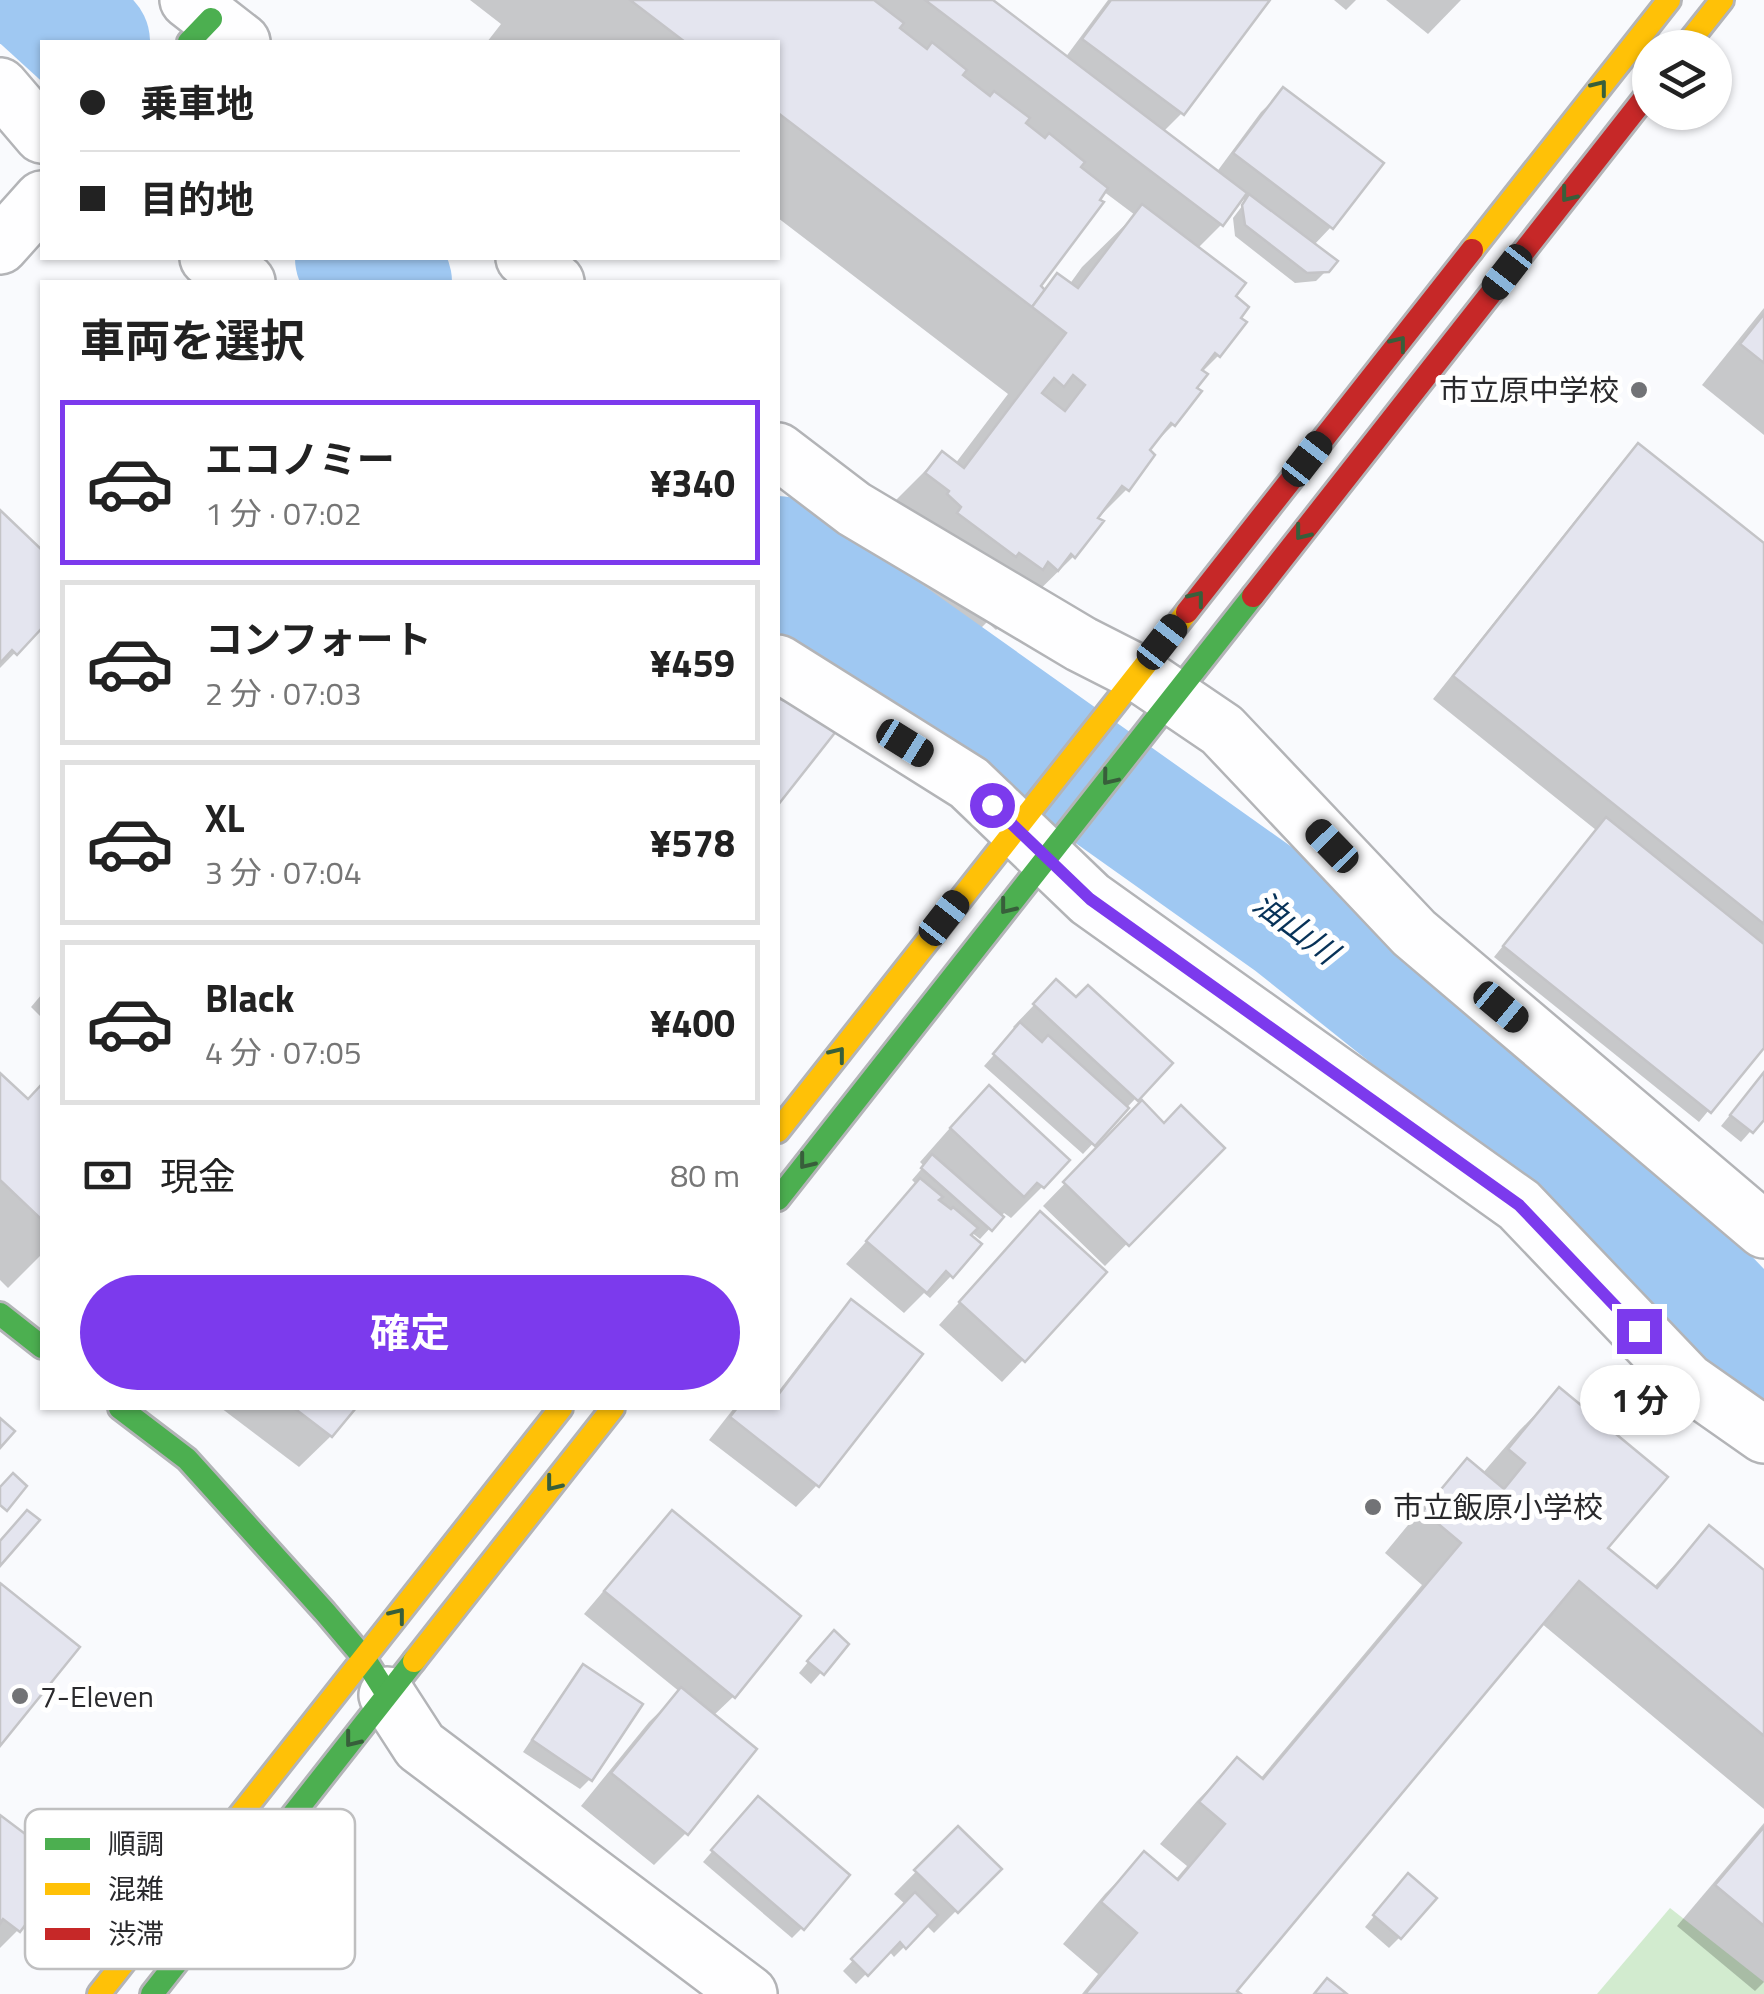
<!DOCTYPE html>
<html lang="ja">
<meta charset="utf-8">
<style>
:root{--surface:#fff;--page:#f6f6f6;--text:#222;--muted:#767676;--line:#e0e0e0;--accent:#7c3aed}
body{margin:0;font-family:"Titillium Web","Noto Sans JP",sans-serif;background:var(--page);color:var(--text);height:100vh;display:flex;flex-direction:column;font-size:38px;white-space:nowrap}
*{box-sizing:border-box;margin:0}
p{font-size:32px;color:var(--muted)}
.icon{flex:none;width:55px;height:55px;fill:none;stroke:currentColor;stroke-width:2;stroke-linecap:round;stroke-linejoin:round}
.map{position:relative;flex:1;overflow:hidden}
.sheet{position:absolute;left:40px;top:280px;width:740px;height:1130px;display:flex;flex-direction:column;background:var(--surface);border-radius:0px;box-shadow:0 2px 8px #0004}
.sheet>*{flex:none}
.guide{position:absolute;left:40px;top:40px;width:740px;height:220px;border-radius:0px;box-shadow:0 2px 8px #0004;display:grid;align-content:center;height:220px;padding:0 40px;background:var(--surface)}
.fabs{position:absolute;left:1632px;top:30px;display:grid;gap:20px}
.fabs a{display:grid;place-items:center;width:100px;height:100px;border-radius:50%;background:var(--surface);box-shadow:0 2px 8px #0004;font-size:50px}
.end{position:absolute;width:45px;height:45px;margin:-22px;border:12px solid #7c3aed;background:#fff;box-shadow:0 0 0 5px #fff}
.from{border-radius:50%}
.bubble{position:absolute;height:70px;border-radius:35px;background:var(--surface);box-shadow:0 2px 8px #0004;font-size:32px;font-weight:700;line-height:70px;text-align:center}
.car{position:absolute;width:30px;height:60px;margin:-30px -15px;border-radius:12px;box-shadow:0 0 8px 2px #0007;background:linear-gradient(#222 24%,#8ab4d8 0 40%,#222 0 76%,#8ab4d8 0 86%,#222 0)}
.guide b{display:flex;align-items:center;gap:35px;height:95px;font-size:38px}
.guide b+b{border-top:2px solid var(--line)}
.guide i{width:25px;height:25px;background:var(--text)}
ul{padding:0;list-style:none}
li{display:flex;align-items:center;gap:30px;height:165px;margin:0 20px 15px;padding:0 20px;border:5px solid var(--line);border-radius:0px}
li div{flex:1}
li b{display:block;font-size:38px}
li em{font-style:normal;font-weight:700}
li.on{border-color:var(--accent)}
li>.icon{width:90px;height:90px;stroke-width:1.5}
h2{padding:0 40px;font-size:45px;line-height:120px}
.pay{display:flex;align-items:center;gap:25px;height:110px;padding:0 40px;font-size:38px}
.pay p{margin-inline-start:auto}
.cta{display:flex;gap:20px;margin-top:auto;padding:20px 40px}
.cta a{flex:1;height:115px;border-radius:60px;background:var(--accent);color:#fff;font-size:40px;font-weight:700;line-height:115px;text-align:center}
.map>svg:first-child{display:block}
.green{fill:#d2ebcf}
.shadow{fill:#0003;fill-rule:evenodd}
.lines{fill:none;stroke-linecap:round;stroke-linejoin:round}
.river{stroke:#9fc8f2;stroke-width:122}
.building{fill:#e4e5ef;stroke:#c4c4c7;stroke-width:2.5;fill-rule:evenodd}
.street-casing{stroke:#b3b4b7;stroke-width:60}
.fast-casing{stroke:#b3b4b7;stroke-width:28}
.slow-casing{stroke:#b3b4b7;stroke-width:28}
.jam-casing{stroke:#b3b4b7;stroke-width:28}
.street{stroke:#fefeff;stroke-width:55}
.fast{stroke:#4caf50;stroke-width:22}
.slow{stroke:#ffc107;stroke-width:22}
.jam{stroke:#c62828;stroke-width:22}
.oneway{stroke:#385f3b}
.route{stroke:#7c3aed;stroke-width:12}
.poi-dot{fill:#727376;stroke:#fff;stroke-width:4}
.labels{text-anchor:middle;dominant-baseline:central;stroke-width:10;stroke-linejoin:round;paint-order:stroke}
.poi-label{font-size:30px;fill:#2a2a2d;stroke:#fff;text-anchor:start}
.water-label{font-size:32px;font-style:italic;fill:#073258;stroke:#fff}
.key{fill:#fff;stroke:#bfbfc0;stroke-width:2.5}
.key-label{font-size:28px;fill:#2a2a2d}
</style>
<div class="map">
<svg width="1764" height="1994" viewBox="0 0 1764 1994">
<rect width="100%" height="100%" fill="#f9fafd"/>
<path class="green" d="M1670 1908 1764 1982V1994H1597Z"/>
<g class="shadow">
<path d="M470 0H989L1065 58 1108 0H1267L1182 113 1163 132 1216 173 1261 112 1283 91 1331 227 1313 246 1327 270 1316 281 1295 283 1235 236 1233 218 1246 201 1241 197 1221 225 1197 249 1232 296 1218 356 1201 373 1173 425 1147 451 1127 489 1096 520 1074 556 1013 616 1011 615 996 630 987 622 981 628 958 612 954 616 899 574 902 568 882 514 942 454 955 464 1008 394 778 218V42H487L501 24ZM1103 191 1135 215 1082 267 1069 285 1057 276 1043 291 1037 286Z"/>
<path d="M1334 0H1356L1346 10Z"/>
<path d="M1386 0H1461L1428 34Z"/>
<path d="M1764 308V435L1702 385Z"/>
<path d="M1638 446 1764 546V1044L1699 1122 1494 957 1596 830 1433 699 1617 468Z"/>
<path d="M0 514 42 554V625L0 668Z"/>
<path d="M1056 982 1076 1001 1169 1063 1083 1154 984 1066 1016 1030 1013 1027Z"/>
<path d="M42 994V1018L31 1007Z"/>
<path d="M1764 1073V1116L1741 1142 1721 1126Z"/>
<path d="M0 1076 27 1101 42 1084V1254L8 1288 0 1280Z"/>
<path d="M1142 1104 1164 1126 1221 1148 1105 1266 1043 1206Z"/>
<path d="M957 1120 1043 1186 1011 1218 1004 1213 980 1239 971 1232 951 1276 930 1298 924 1293 904 1313 846 1264 917 1185 912 1180 924 1166 920 1162Z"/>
<path d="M1019 1236 1023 1360 1002 1382 939 1325Z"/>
<path d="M852 1302 817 1485 796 1507 709 1440 734 1408H778V1392L830 1324Z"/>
<path d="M1559 1390 1604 1549 1653 1588 1709 1528 1764 1574V1809L1541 1623 1233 1991 1237 1994H1082L1098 1974 1063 1944 1105 1894 1145 1854 1175 1880 1187 1866 1160 1844 1197 1801 1237 1760 1260 1779 1422 1585 1385 1553 1427 1502 1467 1462 1482 1474 1519 1431Z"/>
<path d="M221 1408H353L331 1436 299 1467Z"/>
<path d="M673 1513 734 1696 713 1716 686 1833 654 1865 581 1806 649 1722 680 1692 584 1614 651 1535Z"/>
<path d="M823 1644H846L811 1684 799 1673Z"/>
<path d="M584 1667 590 1779 580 1789 523 1752 573 1678Z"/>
<path d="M748 1810 802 1928 792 1938 703 1862Z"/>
<path d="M0 1818 18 1930 0 1948Z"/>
<path d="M1764 1823V1982L1755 1991 1677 1926Z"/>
<path d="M958 1829 998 1869 934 1933 926 1925 894 1957 889 1951 856 1984 843 1971 906 1905 894 1894Z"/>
<path d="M1398 1887 1400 1937 1389 1948 1365 1927Z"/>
</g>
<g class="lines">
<g class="river">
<path d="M43 0 89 42"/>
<path d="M356 258 391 282"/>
<path d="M778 557 1292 922 1524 1107 1764 1357"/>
</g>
</g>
<g class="building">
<path d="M630 0H874L904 23 900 28 927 49 932 42 967 70 963 75 990 96 994 91 1030 118 1026 123 1045 138 1049 133 1085 162 1081 167 1108 188 1100 200 1104 202 1041 286 1045 290 1032 307 778 113V42H685Z"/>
<path d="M925 0H993L1247 193 1223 226Z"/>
<path d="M1111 0H1270L1184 115 1082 39Z"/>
<path d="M1283 87 1384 163 1333 229 1233 153Z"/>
<path d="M1249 194 1338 261 1329 272 1307 273 1245 225 1242 205Z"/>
<path d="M1142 204 1246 283 1236 296 1249 307 1241 318 1247 322 1220 357 1215 353 1202 370 1208 374 1197 388 1202 391 1175 426 1171 423 1150 450 1155 455 1129 491 1122 486 1098 518 1104 521 1075 558 1071 554 1058 571 1048 562 1043 570 1019 553 1016 557 957 513 961 507 947 494 949 491 925 473 942 451 964 468 1066 333 1032 307 1057 273 1078 288ZM1073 375 1085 385 1065 411 1042 393 1054 378 1064 387Z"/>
<path d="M1764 314V363L1740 344Z"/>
<path d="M1638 443 1764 543V924L1453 676Z"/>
<path d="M0 510 42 550V628L17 655 12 650 0 663Z"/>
<path d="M778 698 841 725 778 805Z"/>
<path d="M1606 817 1764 944V1048L1711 1113 1503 946Z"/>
<path d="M1056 979 1076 997 1088 985 1173 1063 1138 1101 1033 1004Z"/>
<path d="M1020 1022 1042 1042 1048 1035 1129 1108 1095 1146 993 1054Z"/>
<path d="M1764 1072V1120L1753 1133 1730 1115Z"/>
<path d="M0 1073 28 1099 42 1084V1220L0 1180Z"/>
<path d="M989 1085 1070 1160 1044 1188 1037 1183 1024 1197 950 1128Z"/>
<path d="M1142 1100 1164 1123 1181 1105 1225 1148 1129 1246 1063 1182Z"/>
<path d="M932 1154 1004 1217 992 1231 921 1168Z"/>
<path d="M920 1178 943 1197 939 1200 951 1209 953 1207 978 1228 971 1235 982 1244 953 1278 946 1271 927 1293 866 1241Z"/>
<path d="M1040 1211 1107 1272 1025 1362 959 1302Z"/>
<path d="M851 1299 923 1354 819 1487 730 1417 737 1408H778V1395Z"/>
<path d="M1559 1387 1668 1477 1608 1548 1657 1588 1709 1525 1764 1570V1736L1579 1581 1237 1991 1241 1994H1085L1137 1933 1101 1902 1144 1851 1178 1880 1225 1824 1199 1802 1237 1757 1263 1779 1461 1543 1423 1511 1467 1458 1504 1489 1525 1463 1508 1449Z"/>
<path d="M294 1408H356L332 1437Z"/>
<path d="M0 1418 15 1431 0 1448Z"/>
<path d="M13 1473 27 1486 7 1511 0 1505V1487Z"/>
<path d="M27 1510 40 1520 0 1566V1541Z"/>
<path d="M672 1510 801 1616 735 1698 604 1591Z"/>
<path d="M0 1583 80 1647 0 1746Z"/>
<path d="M834 1630 849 1644 824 1675 807 1661Z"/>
<path d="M583 1664 643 1704 592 1781 532 1740Z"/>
<path d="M681 1687 757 1749 688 1835 611 1773Z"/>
<path d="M758 1796 850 1875 804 1930 711 1850Z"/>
<path d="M0 1815 69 1867 20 1932 3 1919 0 1924Z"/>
<path d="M958 1826 1002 1869 958 1913 914 1870Z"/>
<path d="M1764 1827V1926L1715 1885Z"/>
<path d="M1408 1873 1437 1898 1401 1939 1373 1915Z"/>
<path d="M915 1892 938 1915 906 1949 900 1942 868 1976 851 1959Z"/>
<path d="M1327 1978 1347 1994H1314Z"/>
</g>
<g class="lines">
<defs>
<g id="street">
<path d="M188 0 242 42"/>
<path d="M0 86 42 135"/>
<path d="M0 246 42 199"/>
<path d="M208 258 247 282"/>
<path d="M524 258 556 282"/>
<path d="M778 451 854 509 1081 644 1138 673 1222 730 1414 933 1764 1230"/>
<path d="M778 663 969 783 1090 899 1519 1205 1687 1381 1764 1435"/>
<path d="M387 1695 420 1746 749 1994"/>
</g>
<g id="fast">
<path d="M189 42 211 19"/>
<path d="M778 1199 1253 596"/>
<path d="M0 1314 42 1347"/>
<path d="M120 1408 187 1459 325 1612 364 1658 383 1688"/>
<path d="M152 1994 414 1661"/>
</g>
<g id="slow">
<path d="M1684 48 1722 0"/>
<path d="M1472 250 1669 0"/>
<path d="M778 1131 1187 612"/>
<path d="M414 1661 613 1408"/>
<path d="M99 1994 561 1408"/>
</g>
<g id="jam">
<path d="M1253 596 1650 91"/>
<path d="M1187 612 1472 250"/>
</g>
</defs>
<use href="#street" class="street-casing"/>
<use href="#fast" class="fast-casing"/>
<use href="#slow" class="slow-casing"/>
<use href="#jam" class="jam-casing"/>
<use href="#street" class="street"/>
<use href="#fast" class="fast"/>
<use href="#slow" class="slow"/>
<use href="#jam" class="jam"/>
</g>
<defs><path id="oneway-chevron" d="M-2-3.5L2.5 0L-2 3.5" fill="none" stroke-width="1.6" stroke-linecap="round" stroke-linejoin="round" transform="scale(2.5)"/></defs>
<g class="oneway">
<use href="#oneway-chevron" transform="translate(1600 87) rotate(-52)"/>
<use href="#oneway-chevron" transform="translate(1568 195) rotate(128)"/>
<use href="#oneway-chevron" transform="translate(1399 343) rotate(-52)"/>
<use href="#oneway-chevron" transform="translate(1302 533) rotate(128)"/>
<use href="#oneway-chevron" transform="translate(1197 598) rotate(-52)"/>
<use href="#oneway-chevron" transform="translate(1109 778) rotate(129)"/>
<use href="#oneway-chevron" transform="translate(1007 907) rotate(128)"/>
<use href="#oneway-chevron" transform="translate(838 1054) rotate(-52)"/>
<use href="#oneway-chevron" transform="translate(806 1162) rotate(128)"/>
<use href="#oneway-chevron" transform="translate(553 1484) rotate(128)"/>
<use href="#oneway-chevron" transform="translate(398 1615) rotate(-52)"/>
<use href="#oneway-chevron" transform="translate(352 1740) rotate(128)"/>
</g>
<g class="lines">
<path class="route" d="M992 805 1090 899 1519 1205 1639 1331"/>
</g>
<g class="poi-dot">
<circle cx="1639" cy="390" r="10"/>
<circle cx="1373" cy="1507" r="10"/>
<circle cx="20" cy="1696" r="10"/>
</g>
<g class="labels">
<g class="poi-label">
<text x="1619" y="390" text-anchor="end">市立原中学校</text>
<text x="1393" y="1507">市立飯原小学校</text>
<text x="40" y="1696">7-Eleven</text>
</g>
<g class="water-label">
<text transform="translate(1296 927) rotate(37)">油山川</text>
</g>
</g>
<rect x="25" y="1809" width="330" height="160" rx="15" class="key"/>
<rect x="45" y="1838" width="45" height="12" fill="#4caf50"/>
<rect x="45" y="1883" width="45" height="12" fill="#ffc107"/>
<rect x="45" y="1928" width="45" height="12" fill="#c62828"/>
<g class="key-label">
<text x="108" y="1854">順調</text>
<text x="108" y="1899">混雑</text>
<text x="108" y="1944">渋滞</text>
</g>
</svg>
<div class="fabs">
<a><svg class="icon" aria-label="layers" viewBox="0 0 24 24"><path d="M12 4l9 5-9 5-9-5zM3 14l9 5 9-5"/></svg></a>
</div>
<i class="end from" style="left:992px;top:805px"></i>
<i class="end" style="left:1639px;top:1331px"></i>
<div class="bubble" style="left:1580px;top:1365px;width:120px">1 分</div>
<i class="car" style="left:1507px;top:272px;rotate:218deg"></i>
<i class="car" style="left:1307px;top:459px;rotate:38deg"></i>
<i class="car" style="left:1162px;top:642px;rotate:38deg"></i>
<i class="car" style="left:905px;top:743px;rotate:122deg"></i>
<i class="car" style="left:1332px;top:846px;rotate:316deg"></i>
<i class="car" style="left:944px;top:918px;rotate:38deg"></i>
<i class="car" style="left:1501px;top:1007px;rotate:130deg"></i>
<div class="guide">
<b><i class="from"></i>乗車地</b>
<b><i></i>目的地</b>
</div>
<section class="sheet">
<h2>車両を選択</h2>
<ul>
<li class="on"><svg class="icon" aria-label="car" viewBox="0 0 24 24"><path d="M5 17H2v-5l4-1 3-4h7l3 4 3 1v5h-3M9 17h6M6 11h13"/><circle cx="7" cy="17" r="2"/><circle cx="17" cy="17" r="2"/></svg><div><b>エコノミー</b><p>1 分 · 07:02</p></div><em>¥340</em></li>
<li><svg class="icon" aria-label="car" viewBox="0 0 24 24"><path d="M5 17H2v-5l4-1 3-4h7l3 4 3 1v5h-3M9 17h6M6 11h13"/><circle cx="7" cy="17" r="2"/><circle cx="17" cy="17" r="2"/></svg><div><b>コンフォート</b><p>2 分 · 07:03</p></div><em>¥459</em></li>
<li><svg class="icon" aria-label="car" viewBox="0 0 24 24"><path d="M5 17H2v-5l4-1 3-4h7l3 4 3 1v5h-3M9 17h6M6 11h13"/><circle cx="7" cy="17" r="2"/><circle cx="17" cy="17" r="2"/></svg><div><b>XL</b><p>3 分 · 07:04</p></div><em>¥578</em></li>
<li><svg class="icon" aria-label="car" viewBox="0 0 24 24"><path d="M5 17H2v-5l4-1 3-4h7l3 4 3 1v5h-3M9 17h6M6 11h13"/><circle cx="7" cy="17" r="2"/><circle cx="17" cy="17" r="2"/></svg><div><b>Black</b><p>4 分 · 07:05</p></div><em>¥400</em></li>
</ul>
<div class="pay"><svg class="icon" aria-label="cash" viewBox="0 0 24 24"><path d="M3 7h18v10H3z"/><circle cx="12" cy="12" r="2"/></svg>現金<p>80 m</p></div>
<div class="cta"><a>確定</a></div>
</section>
</div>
